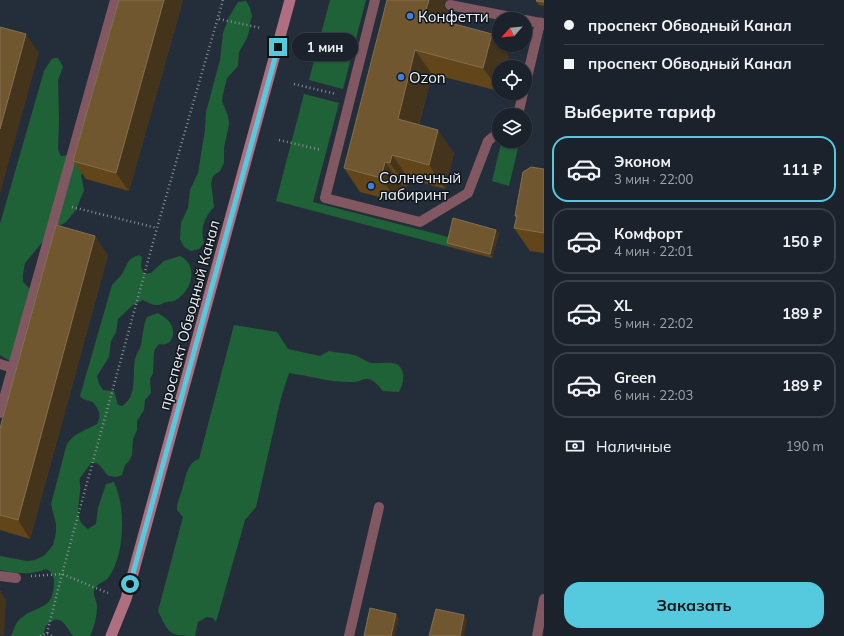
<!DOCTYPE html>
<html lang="ru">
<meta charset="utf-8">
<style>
:root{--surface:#1b222c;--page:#282f38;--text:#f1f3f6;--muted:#a0a4a9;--line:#393f48;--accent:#55cade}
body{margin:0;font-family:Mulish,sans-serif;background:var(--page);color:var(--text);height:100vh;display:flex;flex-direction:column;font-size:15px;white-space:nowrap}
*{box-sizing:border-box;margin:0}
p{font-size:13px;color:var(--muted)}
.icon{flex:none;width:22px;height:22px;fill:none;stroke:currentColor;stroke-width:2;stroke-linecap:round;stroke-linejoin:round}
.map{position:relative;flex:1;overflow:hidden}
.side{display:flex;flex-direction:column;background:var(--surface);width:300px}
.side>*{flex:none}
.banner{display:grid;align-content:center;height:88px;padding:0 20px;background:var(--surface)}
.needle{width:26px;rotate:243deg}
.buttons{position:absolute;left:492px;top:12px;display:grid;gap:8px}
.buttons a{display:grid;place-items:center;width:40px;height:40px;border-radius:50%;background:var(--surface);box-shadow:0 1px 3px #0004,0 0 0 1px var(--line);font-size:20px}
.end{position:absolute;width:18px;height:18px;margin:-9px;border:5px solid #55cade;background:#111;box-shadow:0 0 0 2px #111}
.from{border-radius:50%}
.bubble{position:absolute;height:28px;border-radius:14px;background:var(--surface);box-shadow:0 1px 3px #0004,0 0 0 1px var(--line);font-size:13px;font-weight:700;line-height:28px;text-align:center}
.banner b{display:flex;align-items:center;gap:14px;height:38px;font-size:15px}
.banner b+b{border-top:1px solid var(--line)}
.banner i{width:10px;height:10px;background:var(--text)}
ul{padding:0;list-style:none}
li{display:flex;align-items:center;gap:12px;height:66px;margin:0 8px 6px;padding:0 12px;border:2px solid var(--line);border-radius:16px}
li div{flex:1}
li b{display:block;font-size:15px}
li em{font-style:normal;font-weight:700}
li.selected{border-color:var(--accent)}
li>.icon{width:36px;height:36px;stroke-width:1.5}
h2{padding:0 20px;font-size:18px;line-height:48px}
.pay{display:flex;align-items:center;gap:10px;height:44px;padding:0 20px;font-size:15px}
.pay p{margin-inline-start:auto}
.button{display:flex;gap:8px;margin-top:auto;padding:8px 20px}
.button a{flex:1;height:46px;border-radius:16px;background:var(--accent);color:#111;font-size:16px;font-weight:700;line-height:46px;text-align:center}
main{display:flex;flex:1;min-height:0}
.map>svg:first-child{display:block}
.green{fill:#206237}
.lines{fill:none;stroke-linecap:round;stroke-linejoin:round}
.path{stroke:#878f99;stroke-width:2.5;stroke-dasharray:1 3;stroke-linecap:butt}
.service{stroke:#815862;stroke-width:10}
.minor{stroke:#815862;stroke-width:11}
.secondary{stroke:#b06f80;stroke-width:11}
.wall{fill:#624518}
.shaded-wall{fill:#43341b}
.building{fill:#715730;stroke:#847050}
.route{stroke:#55cade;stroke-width:5}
.shop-dot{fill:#3f7fe0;stroke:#11161b;stroke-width:1.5}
.labels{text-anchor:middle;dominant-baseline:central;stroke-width:3;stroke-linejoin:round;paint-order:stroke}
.poi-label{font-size:15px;fill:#ebf1f9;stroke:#11161b;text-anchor:start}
.street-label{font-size:15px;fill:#ebf1f9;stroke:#11161b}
</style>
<main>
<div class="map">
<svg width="544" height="636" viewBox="0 0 544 636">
<rect width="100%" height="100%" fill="#242e3a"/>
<g class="green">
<path d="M330 0H366L343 89 309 80Z"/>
<path d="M246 1 250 8 252 16 250 23 249 31 247 38 239 52 238 66 227 78 223 94 222 101 228 116 229 124 224 148V163L220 171 213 176 211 183 214 207C204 218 200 228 204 243L199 249 191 251 184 247 180 239 181 223 188 208 190 190 198 173 205 130 206 112 220 60 223 33 229 17 238 2Z"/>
<path d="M54 58H58L63 67 58 80 59 119 58 150 61 156 69 155 82 172 81 175 84 190 76 210 65 223 55 227 25 263 23 274V282L33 292 3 423 10 361 0 355V224L44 71 51 60Z"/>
<path d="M304 94 339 103 313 202 452 238 450 247 276 201Z"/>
<path d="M501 144 518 148 509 186 492 181Z"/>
<path d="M139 255 142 257 141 267 144 274 151 273 164 261 180 256C199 265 192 291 176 300 173 302 170 301 167 302 164 302 161 305 158 305 153 306 148 302 143 300L133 305 118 319 116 332 111 341 109 357 97 376 99 384 103 390 114 391 118 405 122 406C138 396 132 375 135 359 136 354 140 350 141 345 143 335 143 326 147 317L158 313C162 316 168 319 170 323 177 333 172 347 159 344L155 349 154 352 153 373 150 379 151 393 145 400 144 410 137 421V430L133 439 132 455 129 461 125 465 122 475 116 477 109 476C102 471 101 461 91 463L80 478C79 483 81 487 80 491 79 504 74 521 88 529L96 524 98 508 106 484 114 482C126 507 125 553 109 577 105 582 95 584 94 591 93 596 97 601 97 606 97 616 94 628 90 636H73C65 625 60 611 46 626L44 632V636H11C14 631 15 623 20 619 37 604 54 612 54 581 54 576 51 571 46 569 31 576 16 573 0 570V556L27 561 35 560 45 555 53 545 56 532V524L51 504 66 447C70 435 86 430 97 424 102 415 99 410 93 402L83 399 80 396 112 285C116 281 121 276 123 272 128 263 128 258 139 255Z"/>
<path d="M234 325 277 332 288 349 320 356 329 351C337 353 346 353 354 355 360 357 365 361 371 363 383 365 400 357 403 374 404 381 402 386 399 392L383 391C379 386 375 381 369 379 363 378 360 382 354 382 332 383 310 376 289 373L281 398 256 507 245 520 216 622 213 618 207 617 198 622 195 636C169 636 169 634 158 611L183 517 177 510C177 501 181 495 183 486 186 476 188 462 199 459Z"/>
</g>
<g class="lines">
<g class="path">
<path d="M219 19 261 28"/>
<path d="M294 84 336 94"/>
<path d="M279 140 321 150"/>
<path d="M72 207 157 228"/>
<path d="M31 576 62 574 108 593"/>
<path d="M47 633 62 574 157 228 223 0"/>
<path d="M40 636 47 633 52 636"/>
</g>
<g class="service">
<path d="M375 0 325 198 420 222 468 193 488 141 499 132"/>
<path d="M450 5 521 19"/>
<path d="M525 20 540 23 525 86"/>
<path d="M518 115 523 93"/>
<path d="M0 364 13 368"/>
<path d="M0 413 115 0"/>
<path d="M0 576 16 578"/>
<path d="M349 636 379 507"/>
<path d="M537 636 544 599"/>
</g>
<path class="minor" d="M540 23 544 24"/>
<path class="secondary" d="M111 636 126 599 290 0"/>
</g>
<g class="wall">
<path d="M119 0H183L129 191 86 179 73 161Z"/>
<path d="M544 0V6L539 5 536 1Z"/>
<path d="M444 3V5L448 11 446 22 492 34 499 44V45H500L509 57 499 67V91L432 74 419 125 454 153 445 189 409 179 407 187 402 185 398 202 360 192 344 168Z"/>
<path d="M544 169V253L530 251 514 228 516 218 515 216Z"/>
<path d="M496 230 499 234 492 258 450 247 447 243Z"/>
<path d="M108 255 30 539 0 530V428Z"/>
</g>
<g class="shaded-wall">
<path d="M164 0H183L129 191 116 173Z"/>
<path d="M429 0H447L444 3V5L448 11 441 40 424 16Z"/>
<path d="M26 34 39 53 0 194V129Z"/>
<path d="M492 34 499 44V45H500L509 57 506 67H499V90L483 68Z"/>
<path d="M415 50 432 74 414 143 398 119Z"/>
<path d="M438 130 454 153 445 189 429 165Z"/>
<path d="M392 155 409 179 407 187 390 163Z"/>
<path d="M385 162 402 185 398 202 381 178Z"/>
<path d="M496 230 499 234 492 258 490 254Z"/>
<path d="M95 236 108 255 30 539 18 520Z"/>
<path d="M0 590 6 600 4 636H2L0 634Z"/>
<path d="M396 614 399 618 395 636H391Z"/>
<path d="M464 615 467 619 464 636H460Z"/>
</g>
<g class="building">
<path d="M119 0H164L116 173 73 161Z"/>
<path d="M387 0H429L424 16 492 34 483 68 415 50 398 119 438 130 429 165 392 155 390 163 385 162 381 178 344 168Z"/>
<path d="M537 0H544V2L536 1Z"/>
<path d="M0 27 26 34 0 129Z"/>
<path d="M531 167 544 169V233L514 228 517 216H515L523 172Z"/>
<path d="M453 218 496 230 490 254 447 243Z"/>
<path d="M56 225 95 236 18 520 0 515V428Z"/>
<path d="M370 608 396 614 391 636H364Z"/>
<path d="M436 609 464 615 460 636H429Z"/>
</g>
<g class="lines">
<path class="route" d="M130 584 278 47"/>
</g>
<g class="shop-dot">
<circle cx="410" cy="16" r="4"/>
<circle cx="401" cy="77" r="4"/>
<circle cx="371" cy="186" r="4"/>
</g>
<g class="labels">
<g class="poi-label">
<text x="418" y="16">Конфетти</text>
<text x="409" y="77">Ozon</text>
<text x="379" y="177">Солнечный<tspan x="379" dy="17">лабиринт</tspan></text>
</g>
<g class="street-label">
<text transform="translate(189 315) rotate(-75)">проспект Обводный Канал</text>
</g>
</g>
</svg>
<div class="buttons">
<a><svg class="needle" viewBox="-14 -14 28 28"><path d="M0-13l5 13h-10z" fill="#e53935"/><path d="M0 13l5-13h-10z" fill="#a0a4a9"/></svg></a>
<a><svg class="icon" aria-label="locate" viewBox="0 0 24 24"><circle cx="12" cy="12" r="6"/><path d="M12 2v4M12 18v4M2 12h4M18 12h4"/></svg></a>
<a><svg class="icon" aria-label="layers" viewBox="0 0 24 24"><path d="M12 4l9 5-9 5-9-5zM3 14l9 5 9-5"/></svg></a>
</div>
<i class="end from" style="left:130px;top:584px"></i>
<i class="end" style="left:278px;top:47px"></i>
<div class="bubble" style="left:292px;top:33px;width:66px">1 мин</div>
</div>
<section class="side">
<div class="banner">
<b><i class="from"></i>проспект Обводный Канал</b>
<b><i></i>проспект Обводный Канал</b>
</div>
<h2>Выберите тариф</h2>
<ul>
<li class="selected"><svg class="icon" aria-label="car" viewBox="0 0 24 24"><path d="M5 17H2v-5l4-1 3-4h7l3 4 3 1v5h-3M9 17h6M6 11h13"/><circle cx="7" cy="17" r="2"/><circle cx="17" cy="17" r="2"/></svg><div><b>Эконом</b><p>3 мин · 22:00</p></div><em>111 ₽</em></li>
<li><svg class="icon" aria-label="car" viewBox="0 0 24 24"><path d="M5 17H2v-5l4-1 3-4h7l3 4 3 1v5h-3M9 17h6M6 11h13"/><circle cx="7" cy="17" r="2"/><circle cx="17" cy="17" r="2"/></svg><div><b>Комфорт</b><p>4 мин · 22:01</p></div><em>150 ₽</em></li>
<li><svg class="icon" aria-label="car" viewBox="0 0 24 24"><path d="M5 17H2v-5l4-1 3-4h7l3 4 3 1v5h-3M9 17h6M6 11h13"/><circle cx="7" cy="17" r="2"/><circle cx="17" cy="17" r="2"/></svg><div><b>XL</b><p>5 мин · 22:02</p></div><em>189 ₽</em></li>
<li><svg class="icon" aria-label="car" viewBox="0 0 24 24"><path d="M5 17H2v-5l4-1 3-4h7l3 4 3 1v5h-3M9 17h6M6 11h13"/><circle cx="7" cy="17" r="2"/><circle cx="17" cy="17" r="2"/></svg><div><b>Green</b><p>6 мин · 22:03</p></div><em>189 ₽</em></li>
</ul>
<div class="pay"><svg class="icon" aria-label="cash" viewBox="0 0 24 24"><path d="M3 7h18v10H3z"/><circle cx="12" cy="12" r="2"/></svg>Наличные<p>190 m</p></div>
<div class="button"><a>Заказать</a></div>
</section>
</main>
